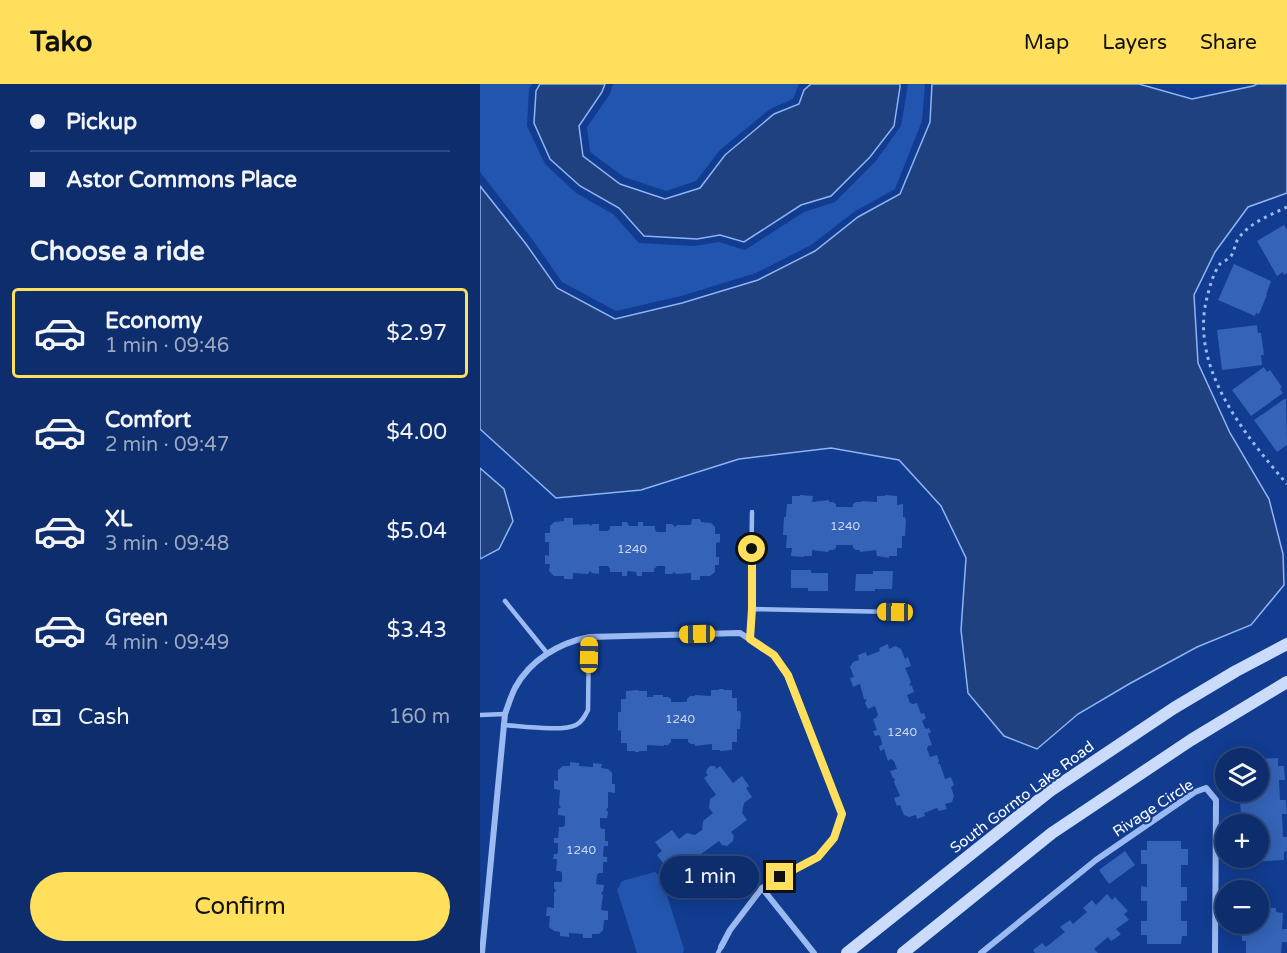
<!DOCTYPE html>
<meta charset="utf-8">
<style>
:root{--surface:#0d2d6c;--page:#163572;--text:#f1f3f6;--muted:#9aa8c2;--line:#2d497f;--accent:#ffdf5c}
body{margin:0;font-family:"Varela Round",sans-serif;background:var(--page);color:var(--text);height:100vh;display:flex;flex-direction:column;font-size:22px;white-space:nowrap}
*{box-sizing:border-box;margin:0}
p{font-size:20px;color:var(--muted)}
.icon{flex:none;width:33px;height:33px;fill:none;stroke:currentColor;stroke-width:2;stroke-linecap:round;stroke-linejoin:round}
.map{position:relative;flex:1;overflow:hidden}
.panel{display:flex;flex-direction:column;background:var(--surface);width:480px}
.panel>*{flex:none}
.top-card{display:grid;align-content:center;height:132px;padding:0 30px;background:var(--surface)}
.controls{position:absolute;left:735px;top:664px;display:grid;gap:12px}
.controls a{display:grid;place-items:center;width:54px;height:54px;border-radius:50%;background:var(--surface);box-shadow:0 3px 15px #0003,0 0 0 2px var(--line);font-size:30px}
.end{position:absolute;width:27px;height:27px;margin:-14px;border:8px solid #ffdf5c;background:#111;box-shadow:0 0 0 3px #111}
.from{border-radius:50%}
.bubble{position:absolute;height:42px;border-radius:21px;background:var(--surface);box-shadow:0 3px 15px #0003,0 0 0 2px var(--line);font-size:20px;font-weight:600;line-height:42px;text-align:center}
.car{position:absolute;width:18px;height:36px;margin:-18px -9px;border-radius:8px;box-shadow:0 0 4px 2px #0007;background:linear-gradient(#f5c518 24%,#345 0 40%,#f5c518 0 76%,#345 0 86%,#f5c518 0)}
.top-card b{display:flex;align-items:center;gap:21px;height:57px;font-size:22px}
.top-card b+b{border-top:2px solid var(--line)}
.top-card i{width:15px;height:15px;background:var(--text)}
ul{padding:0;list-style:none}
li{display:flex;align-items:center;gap:18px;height:90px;margin:0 12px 9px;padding:0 18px;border:3px solid transparent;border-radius:6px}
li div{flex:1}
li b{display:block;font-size:22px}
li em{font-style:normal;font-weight:600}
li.active{border-color:var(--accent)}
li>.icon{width:54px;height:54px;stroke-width:1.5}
h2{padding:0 30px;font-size:27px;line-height:72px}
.pay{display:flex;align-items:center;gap:15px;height:66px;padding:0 30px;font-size:22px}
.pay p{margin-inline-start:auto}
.button{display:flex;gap:12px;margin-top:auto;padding:12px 30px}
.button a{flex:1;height:69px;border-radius:36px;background:var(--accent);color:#111;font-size:24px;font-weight:600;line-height:69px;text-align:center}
header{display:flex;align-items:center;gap:36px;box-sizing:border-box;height:84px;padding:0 30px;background:var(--accent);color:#111}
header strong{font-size:28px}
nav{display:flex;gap:33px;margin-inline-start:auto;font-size:21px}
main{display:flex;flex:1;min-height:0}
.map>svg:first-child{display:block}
.green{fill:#2255af}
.water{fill:#20417f;stroke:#8db4f6;stroke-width:1.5}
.building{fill:#3463b7}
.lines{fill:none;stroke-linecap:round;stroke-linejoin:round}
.path{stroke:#9bbaf2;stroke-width:3;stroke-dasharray:3 4.5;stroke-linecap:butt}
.lane{stroke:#9bbaf2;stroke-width:4.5}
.street{stroke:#9bbaf2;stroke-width:6}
.secondary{stroke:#cadbfc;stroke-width:12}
.route{stroke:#ffdf5c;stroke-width:8}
.labels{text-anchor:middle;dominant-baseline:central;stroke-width:4.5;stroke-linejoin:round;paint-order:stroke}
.number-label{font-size:12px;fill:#ccd8ed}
.street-label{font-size:15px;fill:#fff;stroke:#113c90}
</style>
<header>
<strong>Tako</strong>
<nav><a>Map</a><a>Layers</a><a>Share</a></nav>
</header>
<main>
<section class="panel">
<div class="top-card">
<b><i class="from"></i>Pickup</b>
<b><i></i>Astor Commons Place</b>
</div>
<h2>Choose a ride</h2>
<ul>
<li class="active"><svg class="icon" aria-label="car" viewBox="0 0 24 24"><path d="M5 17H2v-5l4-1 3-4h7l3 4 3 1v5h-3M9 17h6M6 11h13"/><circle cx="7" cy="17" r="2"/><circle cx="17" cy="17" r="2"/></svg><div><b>Economy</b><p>1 min · 09:46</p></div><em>$2.97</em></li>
<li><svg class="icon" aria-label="car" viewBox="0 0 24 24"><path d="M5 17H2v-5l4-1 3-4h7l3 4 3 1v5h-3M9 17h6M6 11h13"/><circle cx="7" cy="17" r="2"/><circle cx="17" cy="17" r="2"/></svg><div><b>Comfort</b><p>2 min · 09:47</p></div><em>$4.00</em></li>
<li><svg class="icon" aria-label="car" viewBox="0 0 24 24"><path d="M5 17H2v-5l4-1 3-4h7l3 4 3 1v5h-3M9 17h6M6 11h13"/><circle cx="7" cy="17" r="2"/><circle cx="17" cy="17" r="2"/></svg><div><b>XL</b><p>3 min · 09:48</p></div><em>$5.04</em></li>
<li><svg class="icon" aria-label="car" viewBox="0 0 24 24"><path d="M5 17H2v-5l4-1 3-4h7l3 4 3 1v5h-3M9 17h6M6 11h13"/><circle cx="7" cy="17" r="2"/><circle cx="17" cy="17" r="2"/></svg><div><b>Green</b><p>4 min · 09:49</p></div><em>$3.43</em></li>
</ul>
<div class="pay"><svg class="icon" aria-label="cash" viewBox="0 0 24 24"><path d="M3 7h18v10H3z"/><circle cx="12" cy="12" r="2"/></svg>Cash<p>160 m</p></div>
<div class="button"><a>Confirm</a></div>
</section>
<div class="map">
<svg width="807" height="869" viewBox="0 0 807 869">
<rect width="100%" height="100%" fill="#113c90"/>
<g class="green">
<path d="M0 0H52L49 5 47 42 65 80 96 109 133 130 159 159 215 162 239 158 261 165 265 166 324 128 355 118 395 78 421 42 428 0H445L442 37 415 105 374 128 331 161 276 189 201 212 136 227 82 198 52 155 0 88Z"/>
<path d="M133 0H319L313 15 290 25 240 66 216 97 186 107 144 93 110 68 107 43 130 10Z"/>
<path d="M175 788 181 793 204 865 203 869H157L137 806 142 797Z"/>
</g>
<g class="water">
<path d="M60 0H125L122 8 99 42 103 72 140 100 185 115 220 104 245 71 294 30 319 20 324 6 331 0H420V3L414 42 390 73 351 112 321 121 264 158 240 151 217 155 164 152 139 124 100 102 70 75 54 39 56 7Z"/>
<path d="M452 0H659L712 15 773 2 777 0H807V109L768 123 735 168 714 211 718 279 750 349 789 415 803 470 804 501 771 541 717 563 649 600 598 630 557 665 524 652 488 609 481 546 486 474 461 422 419 376 351 364 259 375 161 406 76 414 0 345V102L46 160 77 204 135 235 202 219 278 196 335 167 378 133 420 110 450 38Z"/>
<path d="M0 384 24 405 33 437 19 465 0 475Z"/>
</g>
<g class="building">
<path d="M804 141 807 146V189L804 191 803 188 797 192 777 157Z"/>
<path d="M754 180 791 197 786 211H787L779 230 776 229 775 232 738 216Z"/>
<path d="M777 241 778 249H781L784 271H781L782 281 742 286 737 246Z"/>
<path d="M784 283 787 288 790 286 802 303 800 305 803 309 771 332 752 306Z"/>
<path d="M806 314 807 361 797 368 774 336Z"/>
<path d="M320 411 333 412 332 418 349 416V418H353L356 420V423H373V420L376 418H381V417L397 418V412H405V411L417 412V421L423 420V433H425L426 436 425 452H422V464H417V472H409V474L397 472 396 466 380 468V466H376L373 464V461H356V464L353 466H349L348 468 332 466V472H324V473L311 472 312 464H306L307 451H303L304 433H306L307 420H312V412H320Z"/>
<path d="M84 434H93V441L109 440 110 442 113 440H119V447H128L130 445V442H142V438H147L149 442H158V438H163V442H175V446L177 448H186V440H192L195 443 197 441H211L212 435H220L221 438 231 439 235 443V450H240V458L236 459V473H239V481H235V488L230 492H220V496H211V489L196 490 194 488 192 490H185V482H177L174 485V488H162V492H157L156 488 148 487 147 488V492H142V488H130V485L128 482H119V490L112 489 110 487 108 490 93 489V495H84V492H74L69 487 70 480H65V471L69 472V458H65V449H70V442L74 438 84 437Z"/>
<path d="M311 486H331V489H348V507H328V504H311Z"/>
<path d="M393 487H413L412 505H395V507H375L376 490H393Z"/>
<path d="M408 560 409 565 415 562 421 565 425 575 428 573 431 582 425 584 431 598 429 601 432 602 434 608 427 611 430 619 433 620 437 619 441 630 444 629 446 634 442 637 445 644 446 645 449 644 451 648 448 650 452 661 448 662 447 665 450 673 457 671 459 677 458 680H460L465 695 471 693 474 701 471 703 474 712 472 718 465 720 467 725 459 727 457 724 444 729 445 732 437 735 436 731 429 733 424 731 420 721 417 722 414 714 420 712 414 698 415 695 413 694 410 687 417 685 414 677 411 675 408 677 404 665 400 667 399 662 402 661V659L400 652 399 651 395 652 393 647 397 646 393 635 396 634 398 631 395 622 388 625 385 619 387 616 384 615 380 600 373 603 370 594 374 593 370 583 373 578 379 576 378 571 386 568 387 572 400 567 399 564Z"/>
<path d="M239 605H244L243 606H252V614H257V627H260L261 630 260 645H257V658H252V666L240 667V666H232V660L215 662V660H211L208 658V655H191V658L188 661H184V662L167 661V667H159V668H155V667H147V659H141V646L138 647V628H141V615H146V607L158 606 159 607H167V613H173V611H183V613H188L191 615V618H207V615L210 612H215V611L231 612V606H239Z"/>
<path d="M798 674V682H804L805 696H799L800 716H806L807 730H802L803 753H807V767L804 768V776L770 778V774H778V741H767V732H761L760 718H766L765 708H778V675Z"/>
<path d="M90 678 99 679V682L113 683V679L122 680 121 684 128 685 132 689V700H135V709L128 708V724L126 725 128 728 127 734H120V743L122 745H125V757H128V762H124L123 771 124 773H127V778H123V789H119L117 791 116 800 124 801 123 807 121 809 123 811 121 826 128 827V836H124L123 846 119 850H112V854H103V850L89 849V853L80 852V848L74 847 69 843 70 832H66L67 823 74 824V808L76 807 74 804V798H82V789L80 787H76L77 775H73L74 770H77L78 768V759H74V754H78L79 743H83L85 741V732L78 731V725L81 723 79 721 80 706 74 705V696L78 697V686L83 682H90Z"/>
<path d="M230 682H235L236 685 240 682 253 699 262 692 269 702 266 704 272 713 264 719 262 729 267 736 251 748 254 752 253 757 247 762 242 761 239 757 221 770 224 774V780L218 784 214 783 213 781 207 785 210 789 198 799 177 771 182 767 175 758 192 746 199 755 207 749 215 751 222 746 223 737 233 729 229 724 230 715 236 711 224 694 228 691 226 689 227 685Z"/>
<path d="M667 757H701V765H708V781H701V803H707V817H701V837H707V852H702L701 860H667V851H661V837H667V817H661V802L667 803V780H661V766H667Z"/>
<path d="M645 767 655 781 629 800 619 786Z"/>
<path d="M627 810 632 816 635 813 648 827 644 830 649 836 636 845 641 850 636 854 631 857 628 853 614 865 618 869H555L553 866 562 859 566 863 585 848 580 843 590 836 593 840 607 828 603 824 612 816 616 821Z"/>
<path d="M778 823 796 824V828L803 829 802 845H807V858H802L801 869H766V857H762L761 842H767V840H778Z"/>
</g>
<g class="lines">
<path class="path" d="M807 123C790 131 769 139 758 155 754 161 755 167 751 172 748 176 743 177 740 180 734 188 730 201 728 210 707 281 764 350 807 400"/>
<g class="lane">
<path d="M272 428 271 502 272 525"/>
<path d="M25 517 67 569"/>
<path d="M270 555 272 525 415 528"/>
<path d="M0 631 25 630"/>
<path d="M23 641C40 642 83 648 96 641 102 638 105 632 108 626L109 553"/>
<path d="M238 869 241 863"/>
</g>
<g class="street">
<path d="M282 804 334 869"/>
<path d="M2 869 25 630C28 622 31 612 35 604 50 576 79 559 109 553L260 549 294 571 307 591 362 730 354 754 338 773 282 804 250 846 241 863"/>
<path d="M501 869 616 776 715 708 726 704 736 716 735 869"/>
</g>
<g class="secondary">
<path d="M367 869 570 707 694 624 756 587 807 560"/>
<path d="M423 869 572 749 711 656 807 598"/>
</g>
</g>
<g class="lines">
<path class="route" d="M272 465V525L270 555 294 571 308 591 362 730 354 754 338 773 300 793"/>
</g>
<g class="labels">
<g class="number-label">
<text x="365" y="442">1240</text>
<text x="152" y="465">1240</text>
<text x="200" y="635">1240</text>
<text x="422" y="648">1240</text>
<text x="101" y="766">1240</text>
</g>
<g class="street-label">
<text transform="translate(542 713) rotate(-37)">South Gornto Lake Road</text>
<text transform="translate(673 724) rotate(-33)">Rivage Circle</text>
</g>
</g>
</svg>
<div class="controls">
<a><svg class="icon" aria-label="layers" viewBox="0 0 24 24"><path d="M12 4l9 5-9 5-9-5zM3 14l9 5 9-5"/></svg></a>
<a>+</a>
<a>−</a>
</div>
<i class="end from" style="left:272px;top:465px"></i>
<i class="end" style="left:300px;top:793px"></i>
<div class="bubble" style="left:180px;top:772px;width:99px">1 min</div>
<i class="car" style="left:415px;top:528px;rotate:271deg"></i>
<i class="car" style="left:217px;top:550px;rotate:269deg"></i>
<i class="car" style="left:109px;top:571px;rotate:1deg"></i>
</div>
</main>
